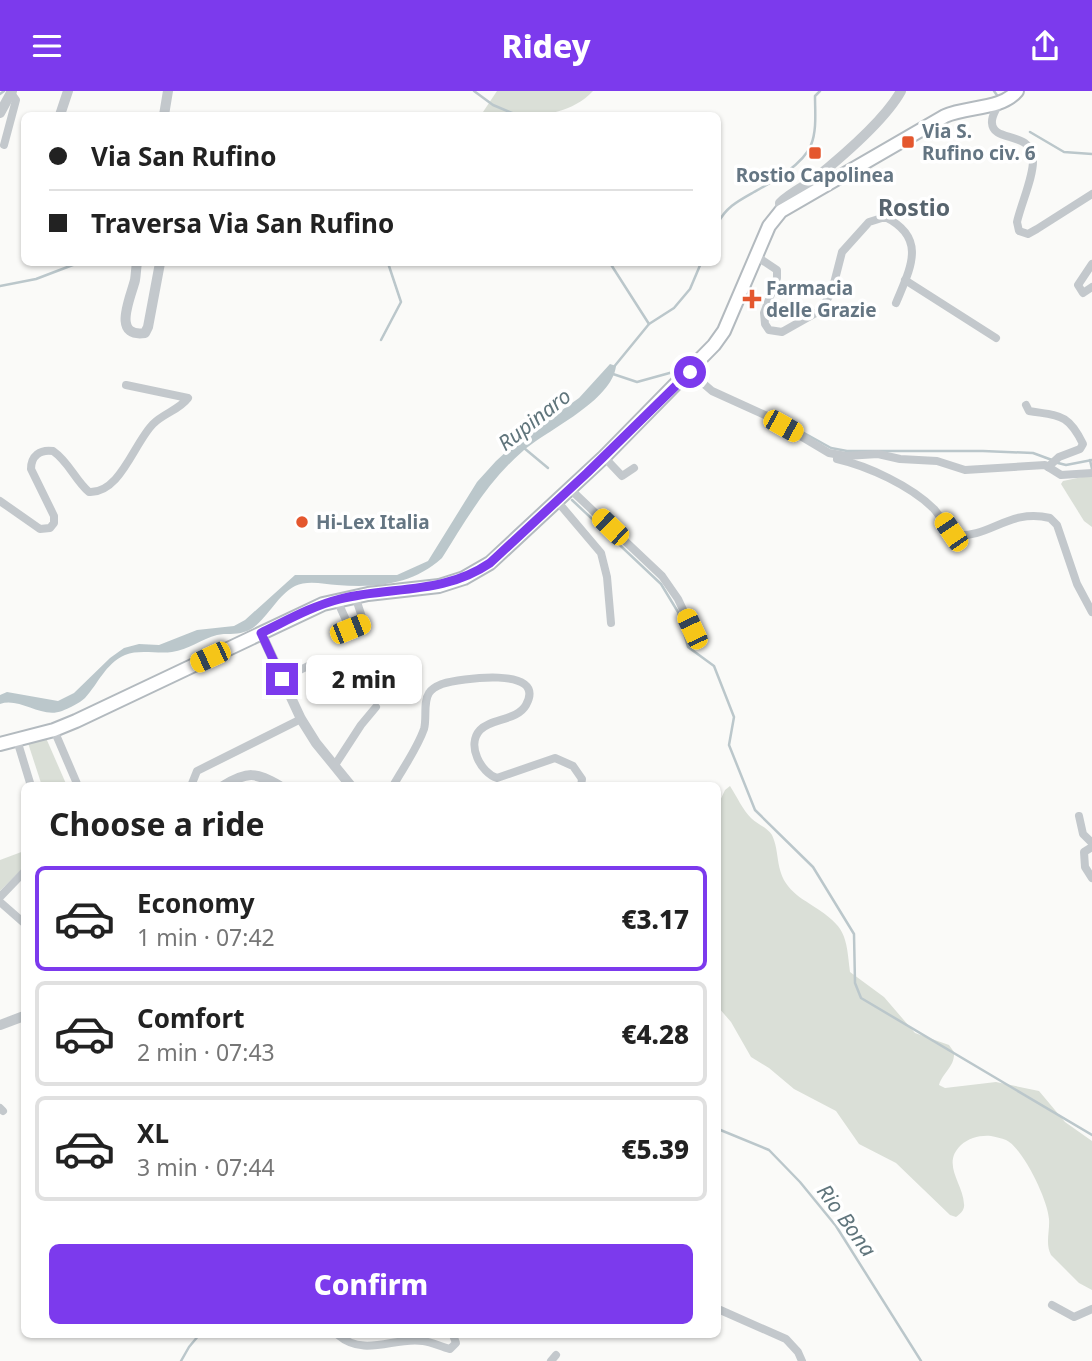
<!DOCTYPE html>
<meta charset="utf-8">
<style>
:root{--surface:#fff;--page:#f6f6f6;--text:#222;--muted:#767676;--line:#e0e0e0;--accent:#7c3aed}
body{margin:0;font-family:"Noto Sans",sans-serif;background:var(--page);color:var(--text);height:100vh;display:flex;flex-direction:column;font-size:26px;white-space:nowrap}
*{box-sizing:border-box;margin:0}
p{font-size:23px;color:var(--muted)}
.icon{flex:none;width:38px;height:38px;fill:none;stroke:currentColor;stroke-width:2;stroke-linecap:round;stroke-linejoin:round}
.map{position:relative;flex:1;overflow:hidden}
.side{position:absolute;left:21px;top:691px;width:700px;height:556px;display:flex;flex-direction:column;background:var(--surface);border-radius:10px;box-shadow:0 2px 5px #0004}
.side>*{flex:none}
.guide{position:absolute;left:21px;top:21px;width:700px;height:154px;border-radius:10px;box-shadow:0 2px 5px #0004;display:grid;align-content:center;height:154px;padding:0 28px;background:var(--surface)}
.end{position:absolute;width:32px;height:32px;margin:-16px;border:9px solid #7c3aed;background:#fff;box-shadow:0 0 0 4px #fff}
.from{border-radius:50%}
.bubble{position:absolute;height:49px;border-radius:10px;background:var(--surface);box-shadow:0 2px 5px #0004;font-size:23px;font-weight:800;line-height:49px;text-align:center}
.car{position:absolute;width:21px;height:42px;margin:-21px -10px;border-radius:9px;box-shadow:0 0 5px 2px #0007;background:linear-gradient(#f5c518 24%,#345 0 40%,#f5c518 0 76%,#345 0 86%,#f5c518 0)}
.guide b{display:flex;align-items:center;gap:24px;height:66px;font-size:26px}
.guide b+b{border-top:2px solid var(--line)}
.guide i{width:18px;height:18px;background:var(--text)}
ul{padding:0;list-style:none}
li{display:flex;align-items:center;gap:21px;height:105px;margin:0 14px 10px;padding:0 14px;border:4px solid var(--line);border-radius:10px}
li div{flex:1}
li b{display:block;font-size:26px}
li em{font-style:normal;font-weight:800}
li.active{border-color:var(--accent)}
li>.icon{width:63px;height:63px;stroke-width:1.5}
h2{padding:0 28px;font-size:32px;line-height:84px}
.button{display:flex;gap:14px;margin-top:auto;padding:14px 28px}
.button a{flex:1;height:80px;border-radius:10px;background:var(--accent);color:#fff;font-size:28px;font-weight:800;line-height:80px;text-align:center}
header{display:flex;justify-content:space-between;align-items:center;height:91px;padding:0 28px;background:var(--accent);color:#fff;font-size:32px;font-weight:800}
.map>svg:first-child{display:block}
.green{fill:#dadfd7}
.water{fill:#bbc7cb}
.lines{fill:none;stroke-linecap:round;stroke-linejoin:round}
.stream{stroke:#bbc7cb;stroke-width:2.5}
.secondary-casing{stroke:#b3babf;stroke-width:16}
.minor{stroke:#c3c8cc;stroke-width:8}
.tertiary{stroke:#c3c8cc;stroke-width:10}
.secondary{stroke:#fff;stroke-width:12}
.route{stroke:#7c3aed;stroke-width:9}
.poi-dot{fill:#e4572e;stroke:#fff;stroke-width:2.5}
.labels{text-anchor:middle;dominant-baseline:central;stroke-width:7;stroke-linejoin:round;paint-order:stroke}
.poi-label{font-size:19px;font-weight:bold;fill:#657683;stroke:#fff;text-anchor:start}
.water-label{font-size:21px;font-style:italic;fill:#60757c;stroke:#fff}
.quarter-label{font-size:23px;font-weight:bold;fill:#57646e;stroke:#fff}
</style>
<header><svg class="icon" aria-label="menu" viewBox="0 0 24 24"><path d="M4 6h16M4 12h16M4 18h16"/></svg>Ridey<svg class="icon" aria-label="share" viewBox="0 0 24 24"><path d="M12 15V3M7 8l5-5 5 5M5 13v7h14v-7"/></svg></header>
<div class="map">
<svg width="1092" height="1270" viewBox="0 0 1092 1270">
<rect width="100%" height="100%" fill="#fafaf8"/>
<g class="green">
<path d="M497 0H593C565 30 519 25 481 24Z"/>
<path d="M1087 385 1092 386V436L1084 430 1061 393 1063 390Z"/>
<path d="M46 647 67 695H42L28 652Z"/>
<path d="M730 695C737 706 743 719 751 727 758 734 767 736 772 744 780 761 775 778 788 795 795 804 804 809 813 815 846 836 846 844 850 881L884 906 915 942 949 954 954 961C955 976 943 981 939 994L945 997 996 991 1039 1000 1065 1031 1092 1050V1199L1079 1192 1051 1164C1045 1153 1050 1140 1049 1128 1048 1109 1023 1057 1006 1049 1002 1047 995 1046 991 1045 980 1044 969 1047 961 1054 941 1073 963 1092 964 1113 965 1119 960 1123 956 1126L950 1124 896 1072 859 1053 836 1020 794 998 769 977 751 966 731 931 718 916V714L725 699Z"/>
<path d="M24 760V776L0 800V769Z"/>
</g>
<path class="water" d="M610 273 616 275C612 310 547 339 523 360 488 390 466 429 442 467 412 494 376 497 337 494 324 493 307 489 295 495 275 505 264 536 244 541 235 544 226 542 217 544 202 548 188 559 172 561 157 563 139 558 125 564 105 573 98 593 85 607 80 612 69 617 62 620 41 628 20 606 0 613V604L7 601 58 610 74 602 110 567 124 557 139 553 159 554 197 539 234 535 245 529 295 484H397L428 470 477 391 496 370 517 351 579 307Z"/>
<g class="lines">
<g class="stream">
<path d="M474 0 493 14 517 24"/>
<path d="M994 0 999 7"/>
<path d="M0 3 4 0"/>
<path d="M1030 41 1064 61 1092 63"/>
<path d="M718 132C726 116 738 110 754 101 772 91 803 74 811 54 817 39 815 21 815 5L820 0"/>
<path d="M610 172 649 233"/>
<path d="M0 195 36 188 78 172"/>
<path d="M381 249 401 211 388 172"/>
<path d="M613 277 649 233 674 217 690 198 701 172"/>
<path d="M613 283 637 291 684 278"/>
<path d="M777 327 831 357 847 360H983L1033 362 1052 369"/>
<path d="M524 357 548 377"/>
<path d="M1090 369 1092 378"/>
<path d="M1058 372 1066 374 1092 369"/>
<path d="M572 409 661 493 678 521 688 556 714 575 734 626 729 654 755 719 813 776 854 843 855 892 861 907 1092 1044"/>
<path d="M718 1038 769 1059 800 1091 836 1135 921 1270"/>
<path d="M181 1270 189 1256 199 1244"/>
</g>
<defs>
<path id="secondary" d="M0 653 54 639 76 630 323 513 368 503 439 495 464 487 490 472 604 366 714 254 724 240 769 135 781 120 945 25C967 15 1001 19 1017 0"/>
</defs>
<use href="#secondary" class="secondary-casing"/>
<g class="minor">
<path d="M999 11C997 18 991 25 992 32 993 52 1031 39 1033 68 1034 85 1021 113 1017 131L1019 140 1028 143 1037 138 1092 103"/>
<path d="M4 54 16 9 11 2"/>
<path d="M756 165 777 179V187L764 222 765 233 769 239 782 241 821 219 832 200 842 161 869 131 885 126C928 147 910 178 896 212"/>
<path d="M1092 173 1078 194 1083 202 1092 196"/>
<path d="M905 189 996 247"/>
<path d="M690 281 712 300 767 325 829 362 846 365 878 363 900 368 937 370 965 379 1045 374 1061 384 1092 382"/>
<path d="M1026 314 1029 320C1059 325 1068 322 1083 353L1080 358 1059 366 1048 376"/>
<path d="M604 366 622 385 634 377"/>
<path d="M837 368C868 375 911 395 934 418 941 426 946 437 954 444 990 448 1008 417 1050 427L1057 434 1077 493 1092 521"/>
<path d="M570 398 662 485 678 508 692 538"/>
<path d="M0 410 40 438 50 437 54 432V425L31 378C31 365 40 358 53 360 69 371 75 389 89 401 120 403 134 352 153 333 164 322 179 319 188 307L126 294"/>
<path d="M557 410 601 462 607 486 611 532"/>
<path d="M337 509 350 538 364 532 355 505"/>
<path d="M282 588 316 571"/>
<path d="M54 639 78 695"/>
<path d="M17 649 31 695"/>
<path d="M335 674 361 634 376 616"/>
<path d="M191 695 197 680 301 628"/>
<path d="M393 695C403 677 417 658 424 638 427 628 423 611 429 602 432 597 437 595 442 593 458 588 548 574 526 614 517 630 491 627 480 639 466 654 481 682 497 687L555 667 573 675 582 688 581 695"/>
<path d="M1079 725 1083 743 1092 752"/>
<path d="M1092 756 1084 761 1085 776 1092 787"/>
<path d="M0 806 24 781"/>
<path d="M0 811 24 832"/>
<path d="M0 1017 3 1020"/>
<path d="M1052 1214 1074 1226 1092 1218"/>
<path d="M718 1218 786 1248 798 1261 802 1270"/>
<path d="M338 1244C365 1267 395 1245 423 1250 432 1251 441 1256 450 1258L456 1252 453 1244"/>
<path d="M551 1270 556 1264"/>
</g>
<g class="tertiary">
<path d="M0 22 12 0"/>
<path d="M60 24 68 0"/>
<path d="M164 24 168 0"/>
<path d="M781 120 780 112C789 103 801 97 812 90 838 69 885 29 901 0"/>
<path d="M137 172C136 177 136 183 135 189 131 206 111 247 145 242L148 236 160 172"/>
<path d="M261 542 301 628 316 652 351 695"/>
<path d="M223 695C248 680 255 681 280 695"/>
<path d="M0 934 24 925"/>
</g>
<use href="#secondary" class="secondary"/>
</g>
<g class="lines">
<path class="route" d="M282 588 261 542C286 530 312 515 340 508 392 495 443 504 490 472L587 382 690 281"/>
</g>
<g class="poi-dot">
<rect x="901" y="44" width="14" height="14" rx="3.5"/>
<rect x="808" y="55" width="14" height="14" rx="3.5"/>
<path d="M748.5 197.5h7v7h7v7h-7v7h-7v-7h-7v-7h7z"/>
<circle cx="302" cy="431" r="7"/>
</g>
<g class="labels">
<g class="poi-label">
<text x="922" y="40">Via S.<tspan x="922" dy="22">Rufino civ. 6</tspan></text>
<text x="815" y="84" text-anchor="middle">Rostio Capolinea</text>
<text x="766" y="197">Farmacia<tspan x="766" dy="22">delle Grazie</tspan></text>
<text x="316" y="431">Hi-Lex Italia</text>
</g>
<g class="water-label">
<text transform="translate(534 328) rotate(-38)">Rupinaro</text>
<text transform="translate(847 1129) rotate(54)">Rio Bona</text>
</g>
<g class="quarter-label">
<text x="914" y="116">Rostio</text>
</g>
</g>
</svg>
<i class="end from" style="left:690px;top:281px"></i>
<i class="end" style="left:282px;top:588px"></i>
<div class="bubble" style="left:306px;top:564px;width:116px">2 min</div>
<i class="car" style="left:783px;top:335px;rotate:119deg"></i>
<i class="car" style="left:610px;top:436px;rotate:314deg"></i>
<i class="car" style="left:951px;top:441px;rotate:326deg"></i>
<i class="car" style="left:350px;top:538px;rotate:68deg"></i>
<i class="car" style="left:692px;top:538px;rotate:335deg"></i>
<i class="car" style="left:210px;top:566px;rotate:245deg"></i>
<div class="guide">
<b><i class="from"></i>Via San Rufino</b>
<b><i></i>Traversa Via San Rufino</b>
</div>
<section class="side">
<h2>Choose a ride</h2>
<ul>
<li class="active"><svg class="icon" aria-label="car" viewBox="0 0 24 24"><path d="M5 17H2v-5l4-1 3-4h7l3 4 3 1v5h-3M9 17h6M6 11h13"/><circle cx="7" cy="17" r="2"/><circle cx="17" cy="17" r="2"/></svg><div><b>Economy</b><p>1 min · 07:42</p></div><em>€3.17</em></li>
<li><svg class="icon" aria-label="car" viewBox="0 0 24 24"><path d="M5 17H2v-5l4-1 3-4h7l3 4 3 1v5h-3M9 17h6M6 11h13"/><circle cx="7" cy="17" r="2"/><circle cx="17" cy="17" r="2"/></svg><div><b>Comfort</b><p>2 min · 07:43</p></div><em>€4.28</em></li>
<li><svg class="icon" aria-label="car" viewBox="0 0 24 24"><path d="M5 17H2v-5l4-1 3-4h7l3 4 3 1v5h-3M9 17h6M6 11h13"/><circle cx="7" cy="17" r="2"/><circle cx="17" cy="17" r="2"/></svg><div><b>XL</b><p>3 min · 07:44</p></div><em>€5.39</em></li>
</ul>
<div class="button"><a>Confirm</a></div>
</section>
</div>
